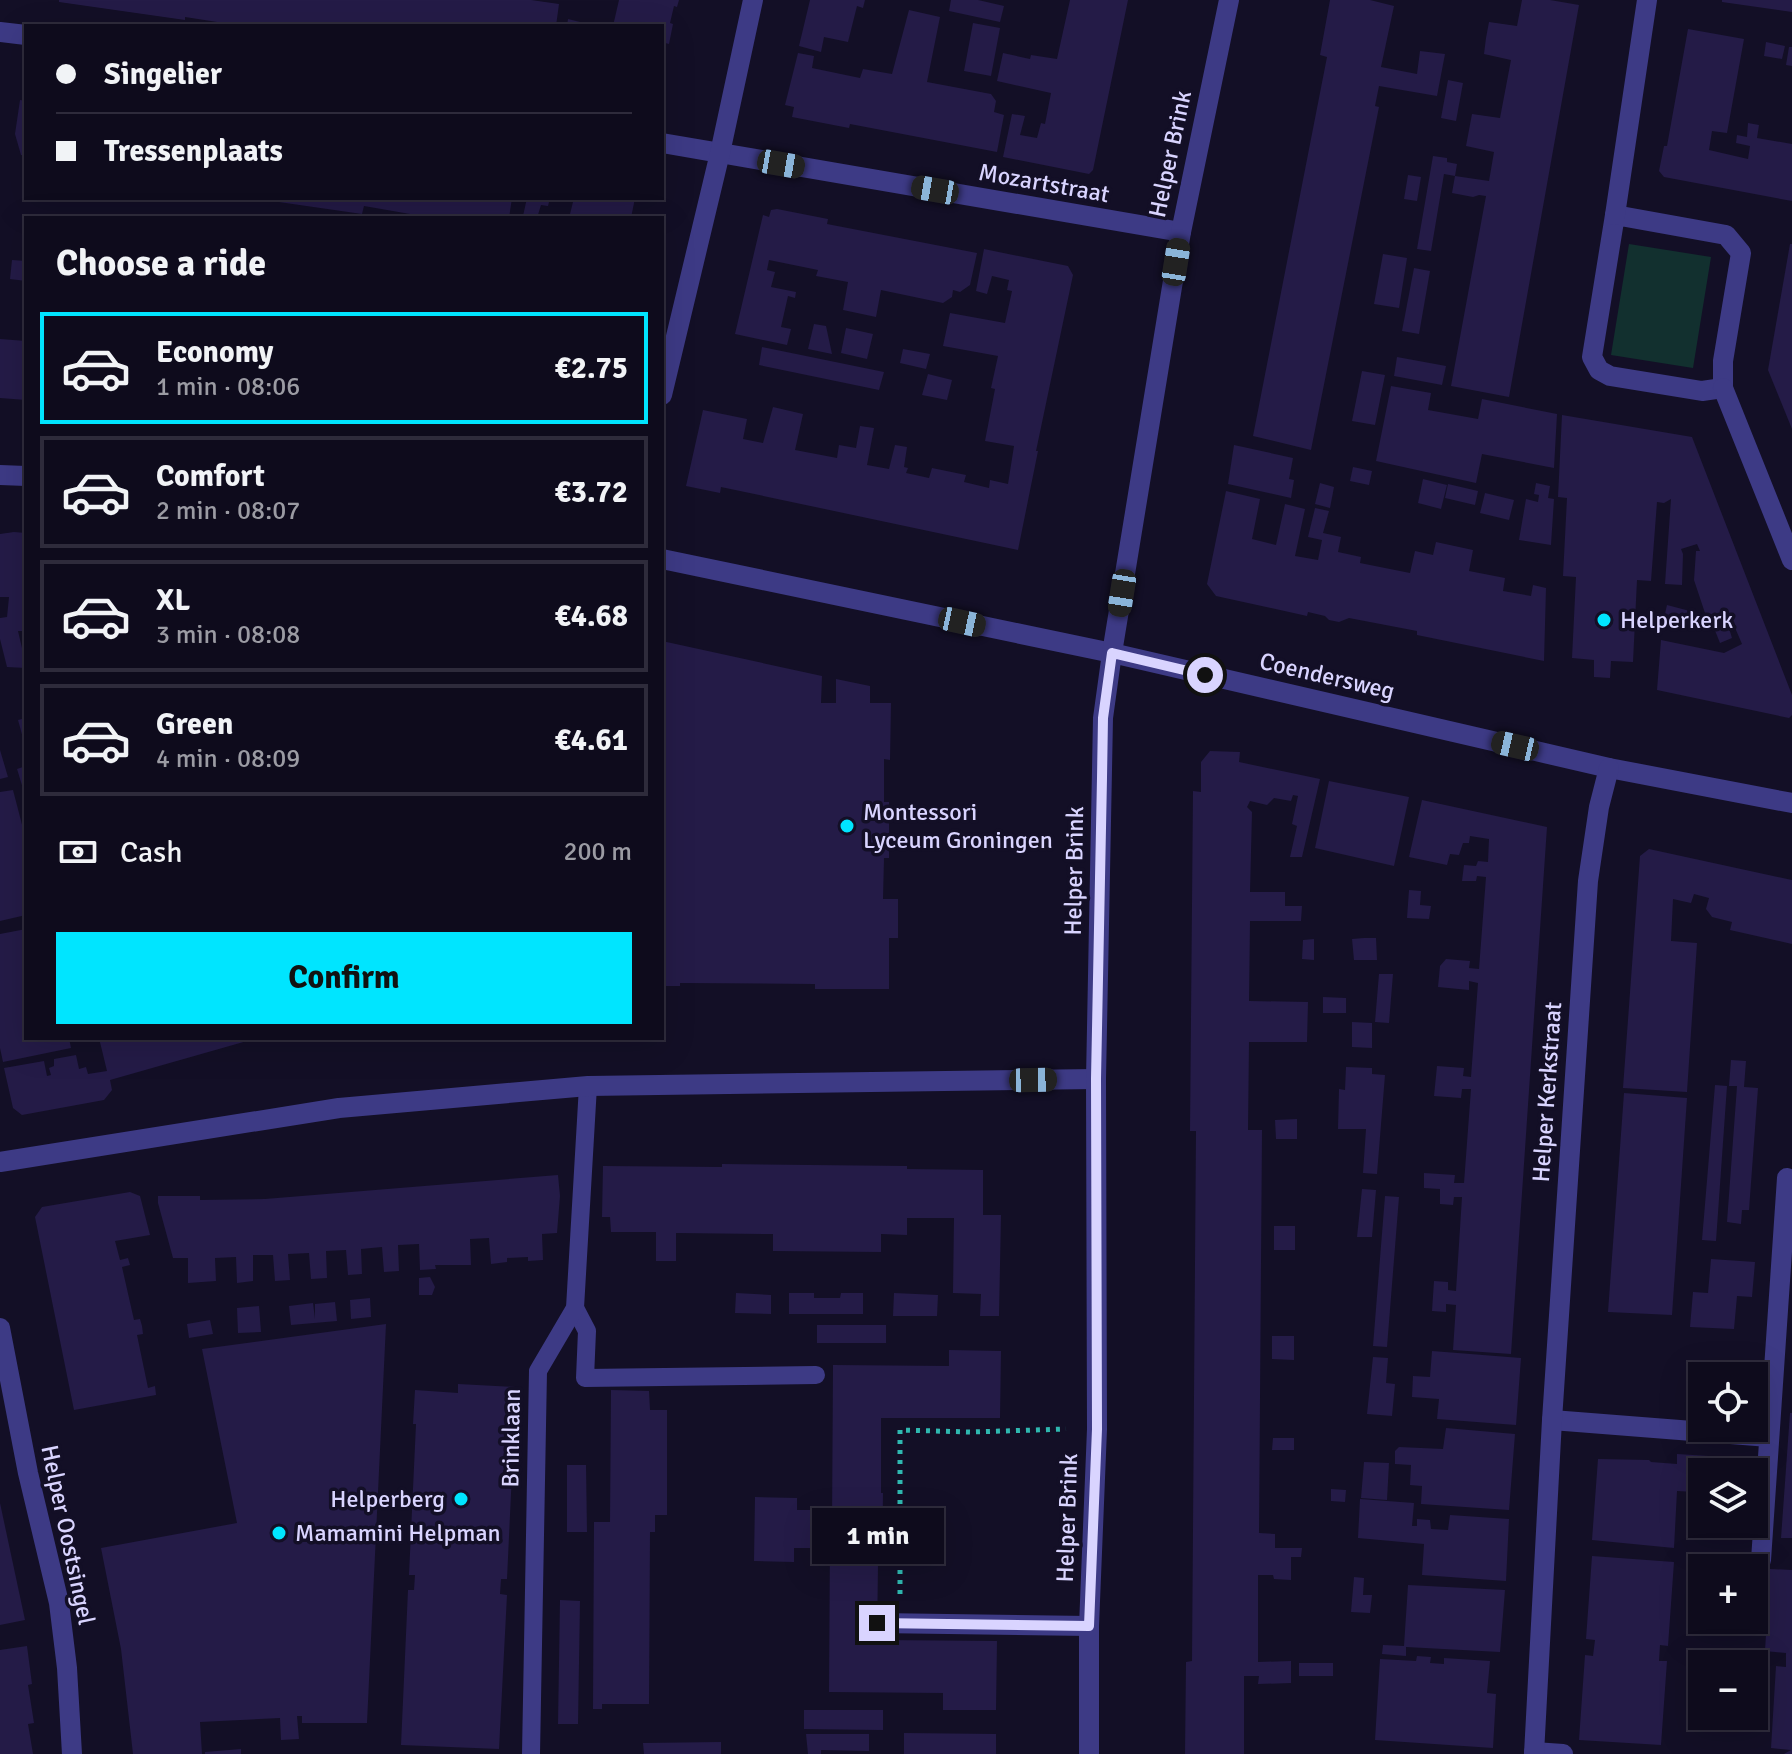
<!DOCTYPE html>
<meta charset="utf-8">
<style>
:root{--surface:#0e0b1c;--page:#171425;--text:#f1f3f6;--muted:#9b9ba3;--line:#2e2b3b;--accent:#00e5ff}
body{margin:0;font-family:Signika,sans-serif;background:var(--page);color:var(--text);height:100vh;display:flex;flex-direction:column;font-size:30px;white-space:nowrap}
*{box-sizing:border-box;margin:0}
p{font-size:26px;color:var(--muted)}
.icon{flex:none;width:44px;height:44px;fill:none;stroke:currentColor;stroke-width:2;stroke-linecap:round;stroke-linejoin:round}
.map{position:relative;flex:1;overflow:hidden}
.drawer{position:absolute;left:24px;top:216px;width:640px;height:824px;display:flex;flex-direction:column;background:var(--surface);border-radius:0px;box-shadow:0 8px 32px #0002,0 0 0 2px var(--line)}
.drawer>*{flex:none}
.hud{position:absolute;left:24px;top:24px;width:640px;height:176px;border-radius:0px;box-shadow:0 8px 32px #0002,0 0 0 2px var(--line);display:grid;align-content:center;height:176px;padding:0 32px;background:var(--surface)}
.tools{position:absolute;left:1688px;top:1362px;display:grid;gap:16px}
.tools a{display:grid;place-items:center;width:80px;height:80px;border-radius:0px;background:var(--surface);box-shadow:0 8px 32px #0002,0 0 0 2px var(--line);font-size:40px}
.end{position:absolute;width:36px;height:36px;margin:-18px;border:10px solid #d9d4ff;background:#111;box-shadow:0 0 0 4px #111}
.from{border-radius:50%}
.bubble{position:absolute;height:56px;border-radius:0px;background:var(--surface);box-shadow:0 8px 32px #0002,0 0 0 2px var(--line);font-size:26px;font-weight:700;line-height:56px;text-align:center}
.car{position:absolute;width:24px;height:48px;margin:-24px -12px;border-radius:10px;box-shadow:0 0 6px 2px #0007;background:linear-gradient(#222 24%,#8ab4d8 0 40%,#222 0 76%,#8ab4d8 0 86%,#222 0)}
.hud b{display:flex;align-items:center;gap:28px;height:76px;font-size:30px}
.hud b+b{border-top:2px solid var(--line)}
.hud i{width:20px;height:20px;background:var(--text)}
ul{padding:0;list-style:none}
li{display:flex;align-items:center;gap:24px;height:112px;margin:0 16px 12px;padding:0 16px;border:4px solid var(--line);border-radius:0px}
li div{flex:1}
li b{display:block;font-size:30px}
li em{font-style:normal;font-weight:700}
li.current{border-color:var(--accent)}
li>.icon{width:72px;height:72px;stroke-width:1.5}
h2{padding:0 32px;font-size:36px;line-height:96px}
.pay{display:flex;align-items:center;gap:20px;height:88px;padding:0 32px;font-size:30px}
.pay p{margin-inline-start:auto}
.button{display:flex;gap:16px;margin-top:auto;padding:16px 32px}
.button a{flex:1;height:92px;border-radius:0px;background:var(--accent);color:#111;font-size:32px;font-weight:700;line-height:92px;text-align:center}
.map>svg:first-child{display:block}
.green{fill:#12302f}
.building{fill:#241b47}
.lines{fill:none;stroke-linecap:round;stroke-linejoin:round}
.path{stroke:#2fb8b0;stroke-width:5;stroke-dasharray:4 6;stroke-linecap:butt}
.service{stroke:#3d3a85;stroke-width:18}
.minor{stroke:#3d3a85;stroke-width:20}
.route{stroke:#d9d4ff;stroke-width:10}
.poi-dot{fill:#00e5ff;stroke:#130f26;stroke-width:3}
.labels{text-anchor:middle;dominant-baseline:central;stroke-width:7;stroke-linejoin:round;paint-order:stroke}
.street-label{font-size:24px;fill:#d9d4ff;stroke:#130f26}
.poi-label{font-size:24px;fill:#d9d4ff;stroke:#130f26;text-anchor:start}
</style>
<div class="map">
<svg width="1792" height="1754" viewBox="0 0 1792 1754">
<rect width="100%" height="100%" fill="#130f26"/>
<path class="green" d="M1629 244 1711 257 1693 368 1611 355Z"/>
<g class="building">
<path d="M59 0H531L559 4 556 26H243L185 17V20L59 2Z"/>
<path d="M619 0H679L677 7 674 6 670 23 673 24 669 44 665 43 663 53 662 26H613Z"/>
<path d="M810 0H865L863 8 857 6 848 42 824 37 821 52 799 46Z"/>
<path d="M951 0H978L1004 6 1000 22 949 11Z"/>
<path d="M1070 0H1128L1093 170 1089 174 1003 157 1012 114 1025 116 1020 135 1037 138 1041 123 1045 124 1051 93 997 81 1003 53 1030 59 1031 55 1057 59Z"/>
<path d="M1330 0H1370L1394 6 1381 67 1417 74 1420 51 1445 54 1437 96 1379 86 1375 106 1379 107 1311 450 1253 436 1327 57 1320 55Z"/>
<path d="M1522 0H1550L1579 5 1509 397 1451 386 1486 196 1479 195 1473 197 1452 193 1455 176 1489 181 1494 152 1466 146 1472 114 1500 118 1511 60 1484 54 1486 38 1489 22 1517 26Z"/>
<path d="M1722 0H1792V12L1722 2Z"/>
<path d="M909 10 940 17 927 82 991 94 996 101 994 112 1004 115 997 152 850 124 849 128 792 117 794 107 785 105 798 53 814 56 812 68 860 78 863 69 892 74Z"/>
<path d="M568 19 592 25V26H567Z"/>
<path d="M973 23 1000 28 991 76 964 71Z"/>
<path d="M1688 29 1744 39 1727 133 1712 131 1709 150 1748 159 1750 146 1736 143 1737 135 1747 137 1748 123 1759 125 1757 138 1792 144V201L1664 177 1659 171 1664 146H1667Z"/>
<path d="M1766 42 1785 46 1782 59 1764 56Z"/>
<path d="M1789 47H1792V66L1786 65Z"/>
<path d="M1448 80 1463 83 1456 121 1441 118Z"/>
<path d="M20 100 26 101V156L21 155 15 134Z"/>
<path d="M1433 156 1447 158V162L1457 164 1455 176 1444 174 1431 251 1417 249Z"/>
<path d="M1408 175 1421 177 1417 201 1404 199Z"/>
<path d="M265 198H512L509 218H433L364 206 362 214 265 200Z"/>
<path d="M527 198H550L548 206 541 205 537 218 523 216Z"/>
<path d="M574 198H635L631 218H569Z"/>
<path d="M777 209 828 219 827 224 977 253 970 285 960 292 953 290 952 297 943 303 881 290 876 317 843 310 848 282 816 276 818 270 769 260 767 270 775 272 771 287 796 292 795 298 788 296 781 327 791 329 787 345 735 334 763 215 769 217 771 210Z"/>
<path d="M1790 244H1792V429L1768 370Z"/>
<path d="M984 249 1068 266 1073 275 1036 451H1038L1018 550 721 487 720 493 686 486 703 410 747 419 743 439 763 443 773 407 803 414 795 450 837 458 839 445 856 448 860 426 874 428 867 465 889 469 895 445 907 447 904 467 908 468 906 473 929 478 932 468 966 475 964 482 989 488 990 480 1008 484 1014 446 985 441 995 389 991 388 998 356 943 346 950 313 1005 323 1012 291 1007 290 1009 280 992 276 987 294 976 291Z"/>
<path d="M1383 254 1407 258 1399 308 1374 304Z"/>
<path d="M12 260 26 261V281L10 279Z"/>
<path d="M1414 268 1430 271 1419 334 1402 331Z"/>
<path d="M814 324 826 326 832 354 808 349Z"/>
<path d="M846 328 873 334 867 359 841 353Z"/>
<path d="M0 339 26 341V400L0 398Z"/>
<path d="M762 347 884 372 879 390 759 365Z"/>
<path d="M903 349 930 354 926 369 900 363Z"/>
<path d="M1397 357 1446 366 1442 385 1394 376Z"/>
<path d="M1362 371 1385 375 1375 425 1352 421Z"/>
<path d="M928 374 952 380 947 400 922 395Z"/>
<path d="M1391 386 1431 393 1428 410 1478 419 1482 399 1557 414 1554 468 1482 454 1476 483 1376 461Z"/>
<path d="M1562 415 1692 437 1792 695V715L1789 718 1657 690 1661 640 1724 653 1742 644 1730 616 1726 618 1732 638 1720 643 1712 623 1705 625 1706 616 1694 580 1696 551H1700L1697 544 1681 549 1683 554 1682 585 1665 584 1671 499 1664 503 1657 502 1651 581 1637 580 1633 662 1611 661 1610 678 1594 677V660L1572 658 1576 577 1563 576 1567 498 1558 497Z"/>
<path d="M1234 445 1293 458 1289 479 1294 480 1291 498 1228 484Z"/>
<path d="M1353 467 1372 471 1369 485 1350 481Z"/>
<path d="M1423 479 1447 485 1441 509 1418 503Z"/>
<path d="M1320 483 1334 487 1330 508 1315 504Z"/>
<path d="M1536 483 1550 486 1548 498 1554 499 1551 545 1519 540 1526 499 1538 502 1539 495 1534 494Z"/>
<path d="M1448 484 1478 491 1475 505 1445 498Z"/>
<path d="M1226 491 1260 499 1252 539 1276 545 1285 504 1305 509 1295 556 1318 560 1322 540 1308 537 1315 508 1329 511 1323 533 1341 537 1338 552 1361 557 1360 563 1410 573 1415 551 1433 555 1436 542 1473 550 1469 571 1505 578 1503 591 1531 596 1533 585 1546 588 1544 661 1417 635V631L1349 618 1339 622 1329 620 1325 616 1308 612 1307 616 1216 596 1207 584Z"/>
<path d="M1485 493 1514 500 1509 520 1480 513Z"/>
<path d="M14 532 26 533V631H18L22 648H26V652H23L26 668 7 667 0 639V618L7 617 9 597H0V534Z"/>
<path d="M1667 605 1705 615 1701 627 1664 618Z"/>
<path d="M662 641 822 676 821 703H836V679L870 686V703H891L890 760 884 759V802H889V858H884L883 899H898V938H889V989H815V984L680 983V986H662Z"/>
<path d="M26 718V737L23 738 18 720Z"/>
<path d="M0 750 8 777 0 779Z"/>
<path d="M1210 751 1240 752 1239 762 1320 779 1302 857H1290L1297 826 1292 824 1298 796 1293 795 1291 801 1274 798 1267 805 1250 801 1247 807 1252 812 1250 892H1285V906H1302L1301 921H1250L1249 1001 1308 1002 1307 1042H1249L1248 1130H1262L1259 1533 1275 1534V1548H1302L1301 1557H1291V1580L1274 1579 1273 1575H1258V1662L1291 1661V1683L1258 1684 1259 1676H1244V1754H1185L1186 1662 1192 1661 1196 1131H1190L1193 791 1201 792V762Z"/>
<path d="M23 767 26 776 25 795 17 769Z"/>
<path d="M1329 781 1409 797 1394 866 1315 848Z"/>
<path d="M13 790 26 840V915L0 921V792Z"/>
<path d="M1422 800 1547 827 1511 1354 1453 1350 1456 1305 1446 1304V1312L1432 1311 1434 1281 1448 1282V1290L1456 1291 1462 1197H1454L1453 1205 1440 1204V1189L1424 1188V1173L1455 1175 1454 1183H1464L1471 1089H1462L1461 1098 1434 1096 1437 1066 1464 1068 1463 1076 1471 1077 1478 983 1469 981V990L1438 987 1440 966 1446 959 1470 961 1469 968 1479 969 1486 877 1477 876 1476 881H1462L1464 865 1476 866 1478 861 1488 862 1489 839 1470 836 1469 843H1463L1459 855 1450 854 1447 865 1409 857Z"/>
<path d="M1649 849 1792 880V944L1730 930 1732 922 1712 917 1706 909 1709 898 1694 894 1691 903 1673 899 1671 941 1697 943 1687 1092 1623 1088 1640 856Z"/>
<path d="M1409 890 1421 891 1420 905 1431 906 1429 919 1407 918Z"/>
<path d="M26 929V1038H69L71 1048 3 1062 0 1048V934Z"/>
<path d="M1364 938H1376L1377 960H1354L1352 939Z"/>
<path d="M1314 939V960L1302 959 1303 940Z"/>
<path d="M1379 974H1393L1389 1023 1375 1022Z"/>
<path d="M1323 997 1346 998V1013H1323Z"/>
<path d="M1352 1022 1372 1023V1048L1352 1047Z"/>
<path d="M99 1038H254V1039L110 1080 112 1090 104 1100 22 1115 13 1108 4 1068 44 1061 47 1076 51 1075 49 1068 54 1066V1059L76 1055 79 1069 86 1067 88 1074 107 1071Z"/>
<path d="M1731 1060 1746 1061 1744 1087 1758 1088 1749 1210H1742L1741 1224 1727 1222 1737 1086H1729Z"/>
<path d="M1346 1067 1372 1068V1074L1385 1075 1377 1174 1363 1173 1366 1129H1338L1339 1089 1345 1090Z"/>
<path d="M1715 1085 1727 1086 1716 1241 1702 1240Z"/>
<path d="M1624 1093 1687 1098 1672 1315 1608 1312Z"/>
<path d="M1297 1119V1139H1276L1275 1120Z"/>
<path d="M722 1164 907 1166V1169L983 1170V1215H1001L999 1316H980L981 1294 953 1293 954 1218H907V1235L881 1234V1252L773 1251V1234L676 1233V1261H656V1232H611L610 1217H602L603 1166 722 1167Z"/>
<path d="M558 1175 560 1196 557 1233 542 1234 543 1260 528 1261V1257L507 1258V1262L491 1264 489 1238 470 1239 471 1265H435L436 1269 420 1270 419 1244 398 1245 399 1271 384 1272 382 1247 361 1249 362 1274 348 1275 346 1250 326 1251 327 1278 311 1279 309 1253 288 1254 290 1280 275 1281 273 1255H253V1281L237 1283 236 1257 215 1258 216 1281 188 1283V1258H173L158 1203V1196H200V1200L265 1199Z"/>
<path d="M1362 1189 1376 1190 1372 1237H1357Z"/>
<path d="M130 1192 140 1196 150 1235 115 1241 120 1260 128 1258 130 1265 122 1267 134 1320 140 1319 142 1326 143 1334 137 1335 148 1388 155 1386 156 1395 74 1410 35 1217 42 1207Z"/>
<path d="M1385 1196 1399 1197 1387 1347 1373 1346Z"/>
<rect x="1274" y="1226" width="21" height="24"/>
<path d="M1711 1259 1755 1262 1752 1297 1737 1296 1734 1329 1690 1327 1693 1292 1708 1293Z"/>
<path d="M430 1277 435 1287 432 1295H419V1278Z"/>
<path d="M736 1293 771 1295V1314L735 1313Z"/>
<path d="M789 1293H814V1298H840L841 1293H863V1314H789Z"/>
<path d="M894 1293 938 1295 937 1316H893Z"/>
<path d="M370 1298 371 1317 351 1319 350 1300Z"/>
<path d="M335 1302 337 1321 291 1325 289 1306 313 1303 315 1319V1304Z"/>
<path d="M259 1306 261 1332 238 1333 237 1308Z"/>
<path d="M210 1320 213 1334 189 1338 187 1324Z"/>
<path d="M386 1324 367 1723H302V1716H297L299 1739 281 1740 280 1718 200 1722 202 1754H133L121 1649 101 1548 237 1523 202 1349Z"/>
<rect x="817" y="1325" width="69" height="18"/>
<path d="M1272 1336H1294V1360L1272 1359Z"/>
<path d="M949 1350 1001 1351 1000 1418H881V1493H883L882 1565H878L877 1640 997 1641 996 1710H943V1693L829 1692 830 1535H821L820 1548H794V1562L754 1561 755 1497 797 1498V1510H823V1524H832L833 1365 949 1366Z"/>
<path d="M1432 1351 1521 1358 1516 1425 1437 1419 1439 1399 1412 1397 1413 1376 1430 1377Z"/>
<path d="M1373 1357 1388 1358 1386 1383 1395 1384 1392 1416 1367 1414Z"/>
<path d="M458 1384 516 1387 507 1579H501L500 1594 507 1595 499 1749 401 1745 408 1590H414L415 1575H409L416 1424H413L415 1390 458 1393Z"/>
<path d="M611 1390 649 1391 650 1410H667V1515H655V1532H650L649 1704H602V1709H593L594 1522H610Z"/>
<path d="M1790 1413H1792V1538H1781Z"/>
<path d="M1446 1428 1515 1434 1509 1510 1421 1504 1422 1486 1410 1485 1411 1465 1395 1464V1451L1399 1447 1443 1449Z"/>
<path d="M1273 1438H1294V1450H1272Z"/>
<path d="M1677 1454 1725 1457 1724 1472H1702V1524L1693 1523 1695 1492 1677 1491 1674 1548 1592 1540 1598 1459 1649 1460 1651 1462 1677 1464Z"/>
<path d="M1364 1462 1389 1463 1387 1500 1361 1498Z"/>
<path d="M567 1465H586L587 1532H567Z"/>
<path d="M1331 1489 1346 1490 1345 1502 1331 1501Z"/>
<path d="M1360 1499 1414 1503 1412 1526H1417V1519L1430 1520 1431 1529 1448 1530 1450 1515 1509 1519 1506 1581 1422 1575 1424 1544 1358 1538Z"/>
<path d="M0 1503 25 1620 0 1625Z"/>
<path d="M1592 1556 1674 1562 1668 1646 1660 1645 1659 1661H1667L1661 1745 1579 1740 1585 1655 1593 1656 1595 1640 1586 1639Z"/>
<path d="M1770 1569 1792 1570V1754H1784L1791 1750 1771 1748 1776 1666 1786 1667V1653L1765 1651Z"/>
<path d="M1354 1577 1364 1578 1363 1595H1372L1370 1613 1351 1612Z"/>
<path d="M1408 1585 1505 1590 1500 1652 1406 1647V1656L1382 1654 1383 1645 1404 1646Z"/>
<path d="M560 1600 580 1601 578 1724H558Z"/>
<path d="M27 1646 32 1684 28 1685 34 1723 28 1724 33 1754H0V1650Z"/>
<path d="M1417 1656 1431 1657 1430 1663 1444 1664V1658L1490 1661 1487 1693 1496 1694 1493 1748 1375 1740 1380 1659 1416 1661Z"/>
<rect x="1299" y="1663" width="34" height="13"/>
<path d="M804 1710H883V1730L804 1729Z"/>
<path d="M904 1733 996 1734V1754H904Z"/>
<path d="M806 1734H869V1751L821 1750V1754H808Z"/>
<path d="M721 1742V1754H644L643 1743Z"/>
<path d="M241 1749V1754H205V1752Z"/>
</g>
<g class="lines">
<path class="path" d="M900 1594V1430L970 1432 1066 1429"/>
<g class="service">
<path d="M575 1308 587 1331 585 1378 816 1375"/>
<path d="M531 1754 538 1371 575 1308 588 1086"/>
</g>
<g class="minor">
<path d="M0 32 26 35"/>
<path d="M662 143 1181 232"/>
<path d="M1615 215 1726 235 1741 253 1723 361V388L1702 391 1610 376 1599 370 1592 357Z"/>
<path d="M1615 215 1647 0"/>
<path d="M1723 388 1792 560"/>
<path d="M662 395 720 153 753 0"/>
<path d="M0 475 26 476"/>
<path d="M662 559 1112 653 1609 768 1792 803"/>
<path d="M0 1162 339 1108 588 1086 1096 1079"/>
<path d="M0 1328 28 1473 59 1603 67 1668 72 1754"/>
<path d="M1552 1420 1769 1437"/>
<path d="M1761 1560 1787 1178"/>
<path d="M877 1623 1089 1626"/>
<path d="M1534 1752 1563 1754"/>
<path d="M1089 1754V1626L1097 1429 1096 1079 1103 718 1112 653 1181 232 1229 0"/>
<path d="M1534 1754 1552 1420 1588 881 1599 807 1609 768"/>
</g>
</g>
<g class="lines">
<path class="route" d="M877 1623 1089 1626 1097 1429 1096 1079 1102 778 1103 718 1112 653 1205 675"/>
</g>
<g class="poi-dot">
<circle cx="1604" cy="620" r="8"/>
<circle cx="847" cy="826" r="8"/>
<circle cx="461" cy="1499" r="8"/>
<circle cx="279" cy="1533" r="8"/>
</g>
<g class="labels">
<g class="street-label">
<text transform="translate(1170 154) rotate(-78)">Helper Brink</text>
<text transform="translate(1044 183) rotate(10)">Mozartstraat</text>
<text transform="translate(1327 676) rotate(13)">Coendersweg</text>
<text transform="translate(1074 871) rotate(-89)">Helper Brink</text>
<text transform="translate(1547 1092) rotate(-86)">Helper Kerkstraat</text>
<text transform="translate(511 1438) rotate(-89)">Brinklaan</text>
<text transform="translate(1067 1518) rotate(-88)">Helper Brink</text>
<text transform="translate(68 1535) rotate(78)">Helper Oostsingel</text>
</g>
<g class="poi-label">
<text x="1620" y="620">Helperkerk</text>
<text x="863" y="812">Montessori<tspan x="863" dy="28">Lyceum Groningen</tspan></text>
<text x="445" y="1499" text-anchor="end">Helperberg</text>
<text x="295" y="1533">Mamamini Helpman</text>
</g>
</g>
</svg>
<div class="tools">
<a><svg class="icon" aria-label="locate" viewBox="0 0 24 24"><circle cx="12" cy="12" r="6"/><path d="M12 2v4M12 18v4M2 12h4M18 12h4"/></svg></a>
<a><svg class="icon" aria-label="layers" viewBox="0 0 24 24"><path d="M12 4l9 5-9 5-9-5zM3 14l9 5 9-5"/></svg></a>
<a>+</a>
<a>−</a>
</div>
<i class="end from" style="left:1205px;top:675px"></i>
<i class="end" style="left:877px;top:1623px"></i>
<div class="bubble" style="left:812px;top:1508px;width:132px">1 min</div>
<i class="car" style="left:781px;top:164px;rotate:100deg"></i>
<i class="car" style="left:935px;top:190px;rotate:280deg"></i>
<i class="car" style="left:1176px;top:262px;rotate:9deg"></i>
<i class="car" style="left:1122px;top:593px;rotate:189deg"></i>
<i class="car" style="left:962px;top:622px;rotate:102deg"></i>
<i class="car" style="left:1515px;top:746px;rotate:283deg"></i>
<i class="car" style="left:1033px;top:1080px;rotate:89deg"></i>
<div class="hud">
<b><i class="from"></i>Singelier</b>
<b><i></i>Tressenplaats</b>
</div>
<section class="drawer">
<h2>Choose a ride</h2>
<ul>
<li class="current"><svg class="icon" aria-label="car" viewBox="0 0 24 24"><path d="M5 17H2v-5l4-1 3-4h7l3 4 3 1v5h-3M9 17h6M6 11h13"/><circle cx="7" cy="17" r="2"/><circle cx="17" cy="17" r="2"/></svg><div><b>Economy</b><p>1 min · 08:06</p></div><em>€2.75</em></li>
<li><svg class="icon" aria-label="car" viewBox="0 0 24 24"><path d="M5 17H2v-5l4-1 3-4h7l3 4 3 1v5h-3M9 17h6M6 11h13"/><circle cx="7" cy="17" r="2"/><circle cx="17" cy="17" r="2"/></svg><div><b>Comfort</b><p>2 min · 08:07</p></div><em>€3.72</em></li>
<li><svg class="icon" aria-label="car" viewBox="0 0 24 24"><path d="M5 17H2v-5l4-1 3-4h7l3 4 3 1v5h-3M9 17h6M6 11h13"/><circle cx="7" cy="17" r="2"/><circle cx="17" cy="17" r="2"/></svg><div><b>XL</b><p>3 min · 08:08</p></div><em>€4.68</em></li>
<li><svg class="icon" aria-label="car" viewBox="0 0 24 24"><path d="M5 17H2v-5l4-1 3-4h7l3 4 3 1v5h-3M9 17h6M6 11h13"/><circle cx="7" cy="17" r="2"/><circle cx="17" cy="17" r="2"/></svg><div><b>Green</b><p>4 min · 08:09</p></div><em>€4.61</em></li>
</ul>
<div class="pay"><svg class="icon" aria-label="cash" viewBox="0 0 24 24"><path d="M3 7h18v10H3z"/><circle cx="12" cy="12" r="2"/></svg>Cash<p>200 m</p></div>
<div class="button"><a>Confirm</a></div>
</section>
</div>
